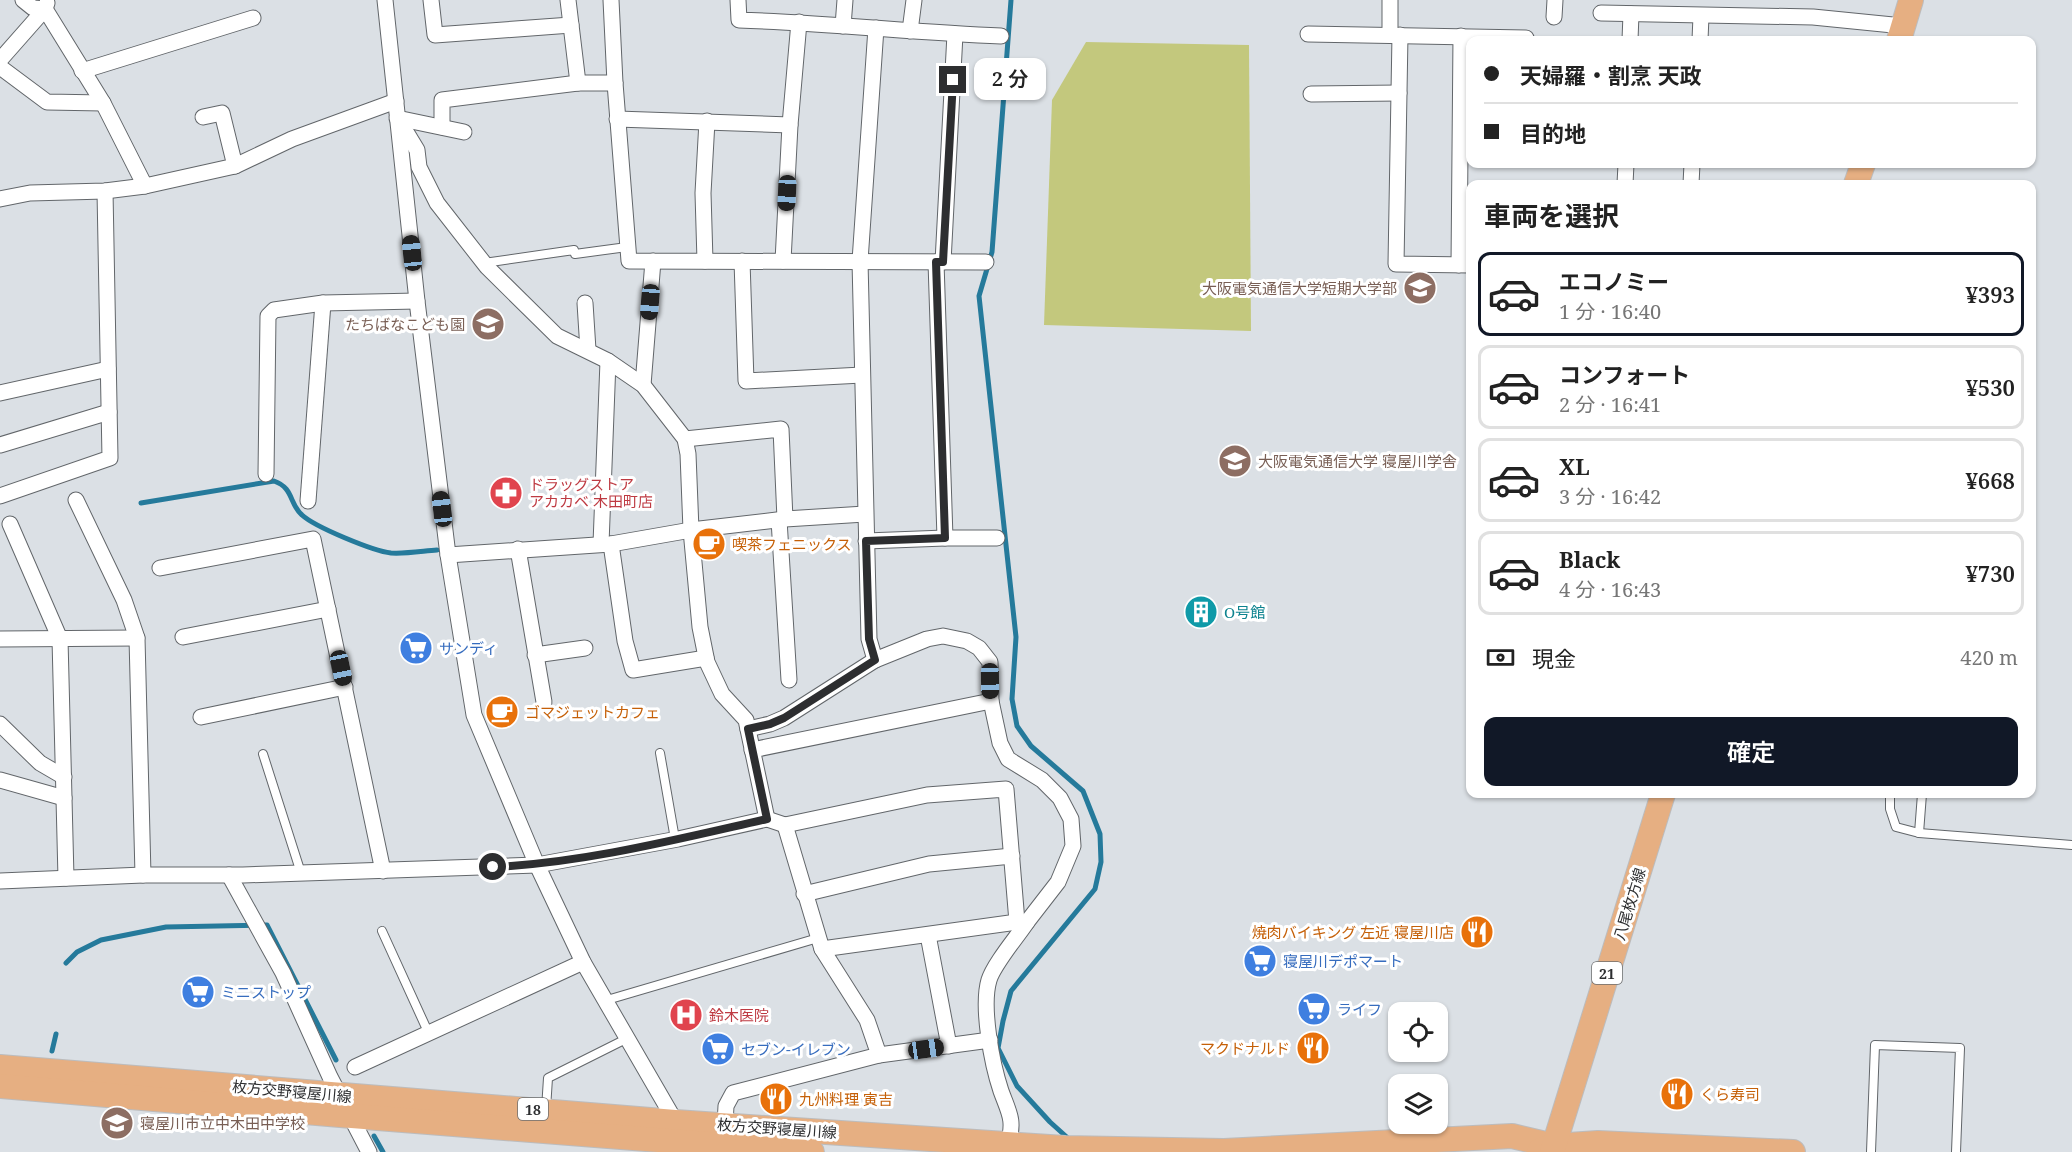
<!DOCTYPE html>
<html lang="ja">
<meta charset="utf-8">
<style>
:root{--surface:#fff;--page:#f6f6f6;--text:#222;--muted:#767676;--line:#e0e0e0;--accent:#111827}
body{margin:0;font-family:"Noto Serif","Noto Sans JP",serif;background:var(--page);color:var(--text);height:100vh;display:flex;flex-direction:column;font-size:22px;white-space:nowrap}
*{box-sizing:border-box;margin:0}
p{font-size:20px;color:var(--muted)}
.icon{flex:none;width:33px;height:33px;fill:none;stroke:currentColor;stroke-width:2;stroke-linecap:round;stroke-linejoin:round}
.map{position:relative;flex:1;overflow:hidden}
.sheet{position:absolute;left:1466px;top:180px;width:570px;height:618px;display:flex;flex-direction:column;background:var(--surface);border-radius:12px;box-shadow:0 2px 4px #0004}
.sheet>*{flex:none}
.hud{position:absolute;left:1466px;top:36px;width:570px;height:132px;border-radius:12px;box-shadow:0 2px 4px #0004;display:grid;align-content:center;height:132px;padding:0 18px;background:var(--surface)}
.tools{position:absolute;left:1388px;top:1002px;display:grid;gap:12px}
.tools a{display:grid;place-items:center;width:60px;height:60px;border-radius:12px;background:var(--surface);box-shadow:0 2px 4px #0004;font-size:30px}
.end{position:absolute;width:27px;height:27px;margin:-14px;border:8px solid #2d2e30;background:#fff;box-shadow:0 0 0 3px #fff}
.from{border-radius:50%}
.bubble{position:absolute;height:42px;border-radius:12px;background:var(--surface);box-shadow:0 2px 4px #0004;font-size:20px;font-weight:600;line-height:42px;text-align:center}
.car{position:absolute;width:18px;height:36px;margin:-18px -9px;border-radius:8px;box-shadow:0 0 4px 2px #0007;background:linear-gradient(#222 24%,#8ab4d8 0 40%,#222 0 76%,#8ab4d8 0 86%,#222 0)}
.hud b{display:flex;align-items:center;gap:21px;height:57px;font-size:22px}
.hud b+b{border-top:2px solid var(--line)}
.hud i{width:15px;height:15px;background:var(--text)}
ul{padding:0;list-style:none}
li{display:flex;align-items:center;gap:18px;height:84px;margin:0 12px 9px;padding:0 6px;border:3px solid var(--line);border-radius:12px}
li div{flex:1}
li b{display:block;font-size:22px}
li em{font-style:normal;font-weight:600}
li.on{border-color:var(--accent)}
li>.icon{width:54px;height:54px;stroke-width:1.5}
h2{padding:0 18px;font-size:27px;line-height:72px}
.pay{display:flex;align-items:center;gap:15px;height:66px;padding:0 18px;font-size:22px}
.pay p{margin-inline-start:auto}
.cta{display:flex;gap:12px;margin-top:auto;padding:12px 18px}
.cta a{flex:1;height:69px;border-radius:12px;background:var(--accent);color:#fff;font-size:24px;font-weight:600;line-height:69px;text-align:center}
.map>svg:first-child{display:block}
.pitch{fill:#c3c87d}
.lines{fill:none;stroke-linecap:round;stroke-linejoin:round}
.stream{stroke:#257a9b;stroke-width:5}
.lane-casing{stroke:#62666a;stroke-width:10}
.street-casing{stroke:#62666a;stroke-width:17}
.primary-casing{stroke:#bcbcbd;stroke-width:26}
.lane{stroke:#fff;stroke-width:8}
.street{stroke:#fff;stroke-width:15}
.primary{stroke:#e6af82;stroke-width:24}
.route{stroke:#2d2e30;stroke-width:8}
.labels{text-anchor:middle;dominant-baseline:central;stroke-width:6;stroke-linejoin:round;paint-order:stroke}
.shield{fill:#fff;stroke:#6c6d6e;stroke-width:1.5}
.shield-label{font-size:14px;font-weight:bold;fill:#2d2e30}
.education-label{font-size:15px;fill:#785e54;stroke:#fff;text-anchor:end}
.health-label{font-size:15px;fill:#be3a42;stroke:#fff;text-anchor:start}
.food-label{font-size:15px;fill:#c56008;stroke:#fff;text-anchor:start}
.culture-label{font-size:15px;fill:#0d838f;stroke:#fff;text-anchor:start}
.shop-label{font-size:15px;fill:#366cbe;stroke:#fff;text-anchor:start}
.street-label{font-size:15px;fill:#2d2e30;stroke:#fff}
</style>
<div class="map">
<svg width="2072" height="1152" viewBox="0 0 2072 1152">
<rect width="100%" height="100%" fill="#dbe0e5"/>
<path class="pitch" d="M1086 42 1249 45 1251 331 1044 325 1052 100Z"/>
<g class="lines">
<g class="stream">
<path d="M1011 0 992 252 979 296 1016 637 1012 699 1017 726 1031 746 1083 791 1100 834 1101 862 1095 889 1011 991 1003 1021 998 1048 1017 1086 1050 1122 1070 1140"/>
<path d="M141 503 274 481C294 488 289 504 302 515 315 527 373 551 391 553 406 554 423 551 437 550"/>
<path d="M66 963 77 952 101 940 166 927 267 925 336 1060"/>
<path d="M52 1051 56 1034"/>
<path d="M374 1136 383 1152"/>
</g>
<defs>
<g id="lane">
<path d="M484 263 574 250 575 254 627 247"/>
<path d="M660 753 675 839"/>
<path d="M263 754 301 873"/>
<path d="M1890 794V809L1896 827 1919 833 2072 845"/>
<path d="M1919 833 1922 794"/>
<path d="M382 931 429 1034"/>
<path d="M607 1000 818 938"/>
<path d="M546 1109 548 1078 628 1038"/>
<path d="M1871 1152 1875 1045 1960 1048 1956 1152"/>
</g>
<g id="street">
<path d="M23 0 33 8 45 9 103 103 145 186"/>
<path d="M385 0 417 301 448 555 474 715 537 865 583 962 678 1126"/>
<path d="M431 0 435 35 571 25"/>
<path d="M568 0 578 83"/>
<path d="M611 0 615 83 629 261 986 262"/>
<path d="M738 0 739 20C826 23 913 32 1001 36"/>
<path d="M1601 13 1813 17 1903 26"/>
<path d="M1554 17 1555 0"/>
<path d="M843 26 845 0"/>
<path d="M910 31 914 0"/>
<path d="M1308 34 1526 38"/>
<path d="M1390 35V0"/>
<path d="M1400 35 1396 264 1470 265"/>
<path d="M1630 40 1631 14"/>
<path d="M1700 40 1701 16"/>
<path d="M0 60 45 9 47 3"/>
<path d="M0 67 47 102 103 103"/>
<path d="M82 71 253 18"/>
<path d="M1311 94 1399 93"/>
<path d="M203 117 222 113 235 166"/>
<path d="M397 118 464 132"/>
<path d="M617 119 790 125"/>
<path d="M400 122 417 150 419 167 437 203 487 267 557 336 608 361 643 385 685 439 688 454 691 530 700 627 707 662 722 694 746 720 767 819"/>
<path d="M442 127V100L578 83H615"/>
<path d="M1625 184 1626 164"/>
<path d="M1691 184 1692 164"/>
<path d="M0 199 30 193 105 191 145 186 235 166 292 139 396 101"/>
<path d="M705 261 703 193 707 121"/>
<path d="M742 261 746 381 862 375"/>
<path d="M783 261 790 125 799 22"/>
<path d="M936 262 945 538"/>
<path d="M943 262 955 34"/>
<path d="M1459 265 1461 36"/>
<path d="M585 303 588 350"/>
<path d="M643 385 653 261"/>
<path d="M0 393 108 369"/>
<path d="M685 439 781 429 785 519"/>
<path d="M0 445 109 412"/>
<path d="M266 474 268 316 274 310 323 303 417 301"/>
<path d="M0 496 110 458 105 191"/>
<path d="M76 500 124 600 137 638 143 875"/>
<path d="M308 501 323 303"/>
<path d="M779 520 789 680"/>
<path d="M10 524 60 639 66 878"/>
<path d="M866 541 945 538H997"/>
<path d="M601 544 608 361"/>
<path d="M611 544 625 641 633 670 706 658"/>
<path d="M518 549 544 702"/>
<path d="M448 555 611 544 691 530 785 519 865 514"/>
<path d="M160 568 313 539 383 871"/>
<path d="M183 637 328 609"/>
<path d="M0 639 137 638"/>
<path d="M535 655 585 648"/>
<path d="M875 660 869 639 860 261 876 28"/>
<path d="M201 717 345 687"/>
<path d="M0 724 40 763 64 777"/>
<path d="M748 729 770 724 784 718 875 660 927 639 943 636 967 641 979 648 990 662 991 701 1000 743 1008 759 1042 780 1060 798 1071 819 1073 846 1058 882 1027 922H1017"/>
<path d="M752 750 991 701"/>
<path d="M0 780 64 798"/>
<path d="M229 875 283 973 330 1077 369 1152"/>
<path d="M0 881 143 875H243L537 865 678 839 767 819 785 825 927 795 1006 789 1017 922 822 949"/>
<path d="M804 894 929 864 1012 856"/>
<path d="M928 935 949 1046"/>
<path d="M879 1055 990 1040"/>
<path d="M355 1067 583 962"/>
<path d="M725 1124 726 1106 733 1093 879 1055 867 1020 822 949 785 825"/>
<path d="M1008 1144C1015 1120 1009 1113 1001 1091 992 1064 981 1007 989 980 994 964 1017 937 1027 922"/>
</g>
<g id="primary">
<path d="M1899 40 1911 0"/>
<path d="M1856 184 1863 164"/>
<path d="M0 1067 675 1122 1065 1148 1224 1151 1512 1136 1554 1146"/>
<path d="M0 1086 352 1116 812 1152"/>
<path d="M1539 1151 1554 1146 1598 1143 1793 1152"/>
<path d="M1552 1152 1663 794"/>
</g>
</defs>
<use href="#lane" class="lane-casing"/>
<use href="#street" class="street-casing"/>
<use href="#primary" class="primary-casing"/>
<use href="#lane" class="lane"/>
<use href="#street" class="street"/>
<use href="#primary" class="primary"/>
</g>
<g class="lines">
<path class="route" d="M493 867C584 863 678 839 767 819L748 729 770 724 784 718 875 660 869 639 866 541 945 538 936 262H943L953 80"/>
</g>
<defs>
<symbol id="university-disc" viewBox="-11 -11 22 22"><circle r="9.5" fill="#8d6e63" stroke="#fff"/><path d="M0-5L7-2L0 1L-7-2ZM-4 1L0 2.5L4 1V4Q0 6-4 4Z" fill="#fff"/></symbol>
<symbol id="school-disc" viewBox="-11 -11 22 22"><circle r="9.5" fill="#8d6e63" stroke="#fff"/><path d="M0-5L7-2L0 1L-7-2ZM-4 1L0 2.5L4 1V4Q0 6-4 4Z" fill="#fff"/></symbol>
<symbol id="pharmacy-disc" viewBox="-11 -11 22 22"><circle r="9.5" fill="#e0444e" stroke="#fff"/><path d="M-2-6h4v4h4v4h-4v4h-4v-4h-4v-4h4Z" fill="#fff"/></symbol>
<symbol id="cafe-disc" viewBox="-11 -11 22 22"><circle r="9.5" fill="#e8710a" stroke="#fff"/><path d="M-5.5-4.5H6V0H3Q3 3.5 0 3.5H-2.5Q-5.5 3.5-5.5 0ZM3-3.2v2h1.7v-2ZM-6 4.5H4V6H-6Z" fill="#fff"/></symbol>
<symbol id="building-disc" viewBox="-11 -11 22 22"><circle r="9.5" fill="#0f9aa8" stroke="#fff"/><path d="M-4-6H4V6H1V3H-1V6H-4ZM-2.5-4.3h1.7v1.8h-1.7ZM.8-4.3h1.7v1.8H.8ZM-2.5-1h1.7V.8h-1.7ZM.8-1h1.7V.8H.8Z" fill="#fff"/></symbol>
<symbol id="supermarket-disc" viewBox="-11 -11 22 22"><circle r="9.5" fill="#3f7fe0" stroke="#fff"/><path d="M-6-5.5h2.5l.6 2H6L4.5 2H-2.5L-4.4-4H-6ZM-1.5 3.2a1.3 1.3 0 1 0 .1 0ZM3 3.2a1.3 1.3 0 1 0 .1 0Z" fill="#fff"/></symbol>
<symbol id="restaurant-disc" viewBox="-11 -11 22 22"><circle r="9.5" fill="#e8710a" stroke="#fff"/><path d="M-5-6h1v4h1v-4h1v4h1v-4h1v5L-1.5 .5V6h-2V.5L-5-1ZM5-6V6H3V1.5H1.5Q1.5-4 5-6Z" fill="#fff"/></symbol>
<symbol id="hospital-disc" viewBox="-11 -11 22 22"><circle r="9.5" fill="#e0444e" stroke="#fff"/><path d="M-5-5h3v3.5h4V-5h3V5h-3V1.5h-4V5h-3Z" fill="#fff"/></symbol>
</defs>
<g fill-rule="evenodd">
<use href="#university-disc" x="1401" y="269" width="38" height="38"/>
<use href="#school-disc" x="469" y="305" width="38" height="38"/>
<use href="#university-disc" x="1216" y="442" width="38" height="38"/>
<use href="#pharmacy-disc" x="487" y="474" width="38" height="38"/>
<use href="#cafe-disc" x="690" y="525" width="38" height="38"/>
<use href="#building-disc" x="1182" y="593" width="38" height="38"/>
<use href="#supermarket-disc" x="397" y="629" width="38" height="38"/>
<use href="#cafe-disc" x="483" y="693" width="38" height="38"/>
<use href="#restaurant-disc" x="1458" y="913" width="38" height="38"/>
<use href="#supermarket-disc" x="1241" y="942" width="38" height="38"/>
<use href="#supermarket-disc" x="179" y="973" width="38" height="38"/>
<use href="#supermarket-disc" x="1295" y="990" width="38" height="38"/>
<use href="#hospital-disc" x="667" y="996" width="38" height="38"/>
<use href="#restaurant-disc" x="1294" y="1029" width="38" height="38"/>
<use href="#supermarket-disc" x="699" y="1030" width="38" height="38"/>
<use href="#restaurant-disc" x="1658" y="1075" width="38" height="38"/>
<use href="#restaurant-disc" x="757" y="1080" width="38" height="38"/>
<use href="#school-disc" x="98" y="1104" width="38" height="38"/>
</g>
<g class="labels">
<g class="shield">
<rect x="1592" y="962" width="30" height="22" rx="4.5"/>
<rect x="518" y="1098" width="30" height="22" rx="4.5"/>
</g>
<g class="shield-label">
<text x="1607" y="973">21</text>
<text x="533" y="1109">18</text>
</g>
<g class="education-label">
<text x="1397" y="288">大阪電気通信大学短期大学部</text>
<text x="465" y="324">たちばなこども園</text>
<text x="1258" y="461" text-anchor="start">大阪電気通信大学 寝屋川学舎</text>
<text x="140" y="1123" text-anchor="start">寝屋川市立中木田中学校</text>
</g>
<g class="health-label">
<text x="529" y="484">ドラッグストア<tspan x="529" dy="17">アカカベ 木田町店</tspan></text>
<text x="709" y="1015">鈴木医院</text>
</g>
<g class="food-label">
<text x="732" y="544">喫茶フェニックス</text>
<text x="525" y="712">ゴマジェットカフェ</text>
<text x="1454" y="932" text-anchor="end">焼肉バイキング 左近 寝屋川店</text>
<text x="1290" y="1048" text-anchor="end">マクドナルド</text>
<text x="1700" y="1094">くら寿司</text>
<text x="799" y="1099">九州料理 寅吉</text>
</g>
<g class="culture-label">
<text x="1224" y="612">O号館</text>
</g>
<g class="shop-label">
<text x="439" y="648">サンディ</text>
<text x="1283" y="961">寝屋川デポマート</text>
<text x="221" y="992">ミニストップ</text>
<text x="1337" y="1009">ライフ</text>
<text x="741" y="1049">セブン-イレブン</text>
</g>
<g class="street-label">
<text transform="translate(1629 904) rotate(-73)">八尾枚方線</text>
<text transform="translate(292 1091) rotate(5)">枚方交野寝屋川線</text>
<text transform="translate(777 1128) rotate(4)">枚方交野寝屋川線</text>
</g>
</g>
</svg>
<div class="tools">
<a><svg class="icon" aria-label="locate" viewBox="0 0 24 24"><circle cx="12" cy="12" r="6"/><path d="M12 2v4M12 18v4M2 12h4M18 12h4"/></svg></a>
<a><svg class="icon" aria-label="layers" viewBox="0 0 24 24"><path d="M12 4l9 5-9 5-9-5zM3 14l9 5 9-5"/></svg></a>
</div>
<i class="end from" style="left:493px;top:867px"></i>
<i class="end" style="left:953px;top:80px"></i>
<div class="bubble" style="left:974px;top:58px;width:72px">2 分</div>
<i class="car" style="left:787px;top:193px;rotate:183deg"></i>
<i class="car" style="left:412px;top:253px;rotate:354deg"></i>
<i class="car" style="left:650px;top:302px;rotate:185deg"></i>
<i class="car" style="left:442px;top:509px;rotate:353deg"></i>
<i class="car" style="left:341px;top:668px;rotate:168deg"></i>
<i class="car" style="left:990px;top:681px;rotate:179deg"></i>
<i class="car" style="left:926px;top:1049px;rotate:82deg"></i>
<div class="hud">
<b><i class="from"></i>天婦羅・割烹 天政</b>
<b><i></i>目的地</b>
</div>
<section class="sheet">
<h2>車両を選択</h2>
<ul>
<li class="on"><svg class="icon" aria-label="car" viewBox="0 0 24 24"><path d="M5 17H2v-5l4-1 3-4h7l3 4 3 1v5h-3M9 17h6M6 11h13"/><circle cx="7" cy="17" r="2"/><circle cx="17" cy="17" r="2"/></svg><div><b>エコノミー</b><p>1 分 · 16:40</p></div><em>¥393</em></li>
<li><svg class="icon" aria-label="car" viewBox="0 0 24 24"><path d="M5 17H2v-5l4-1 3-4h7l3 4 3 1v5h-3M9 17h6M6 11h13"/><circle cx="7" cy="17" r="2"/><circle cx="17" cy="17" r="2"/></svg><div><b>コンフォート</b><p>2 分 · 16:41</p></div><em>¥530</em></li>
<li><svg class="icon" aria-label="car" viewBox="0 0 24 24"><path d="M5 17H2v-5l4-1 3-4h7l3 4 3 1v5h-3M9 17h6M6 11h13"/><circle cx="7" cy="17" r="2"/><circle cx="17" cy="17" r="2"/></svg><div><b>XL</b><p>3 分 · 16:42</p></div><em>¥668</em></li>
<li><svg class="icon" aria-label="car" viewBox="0 0 24 24"><path d="M5 17H2v-5l4-1 3-4h7l3 4 3 1v5h-3M9 17h6M6 11h13"/><circle cx="7" cy="17" r="2"/><circle cx="17" cy="17" r="2"/></svg><div><b>Black</b><p>4 分 · 16:43</p></div><em>¥730</em></li>
</ul>
<div class="pay"><svg class="icon" aria-label="cash" viewBox="0 0 24 24"><path d="M3 7h18v10H3z"/><circle cx="12" cy="12" r="2"/></svg>現金<p>420 m</p></div>
<div class="cta"><a>確定</a></div>
</section>
</div>
